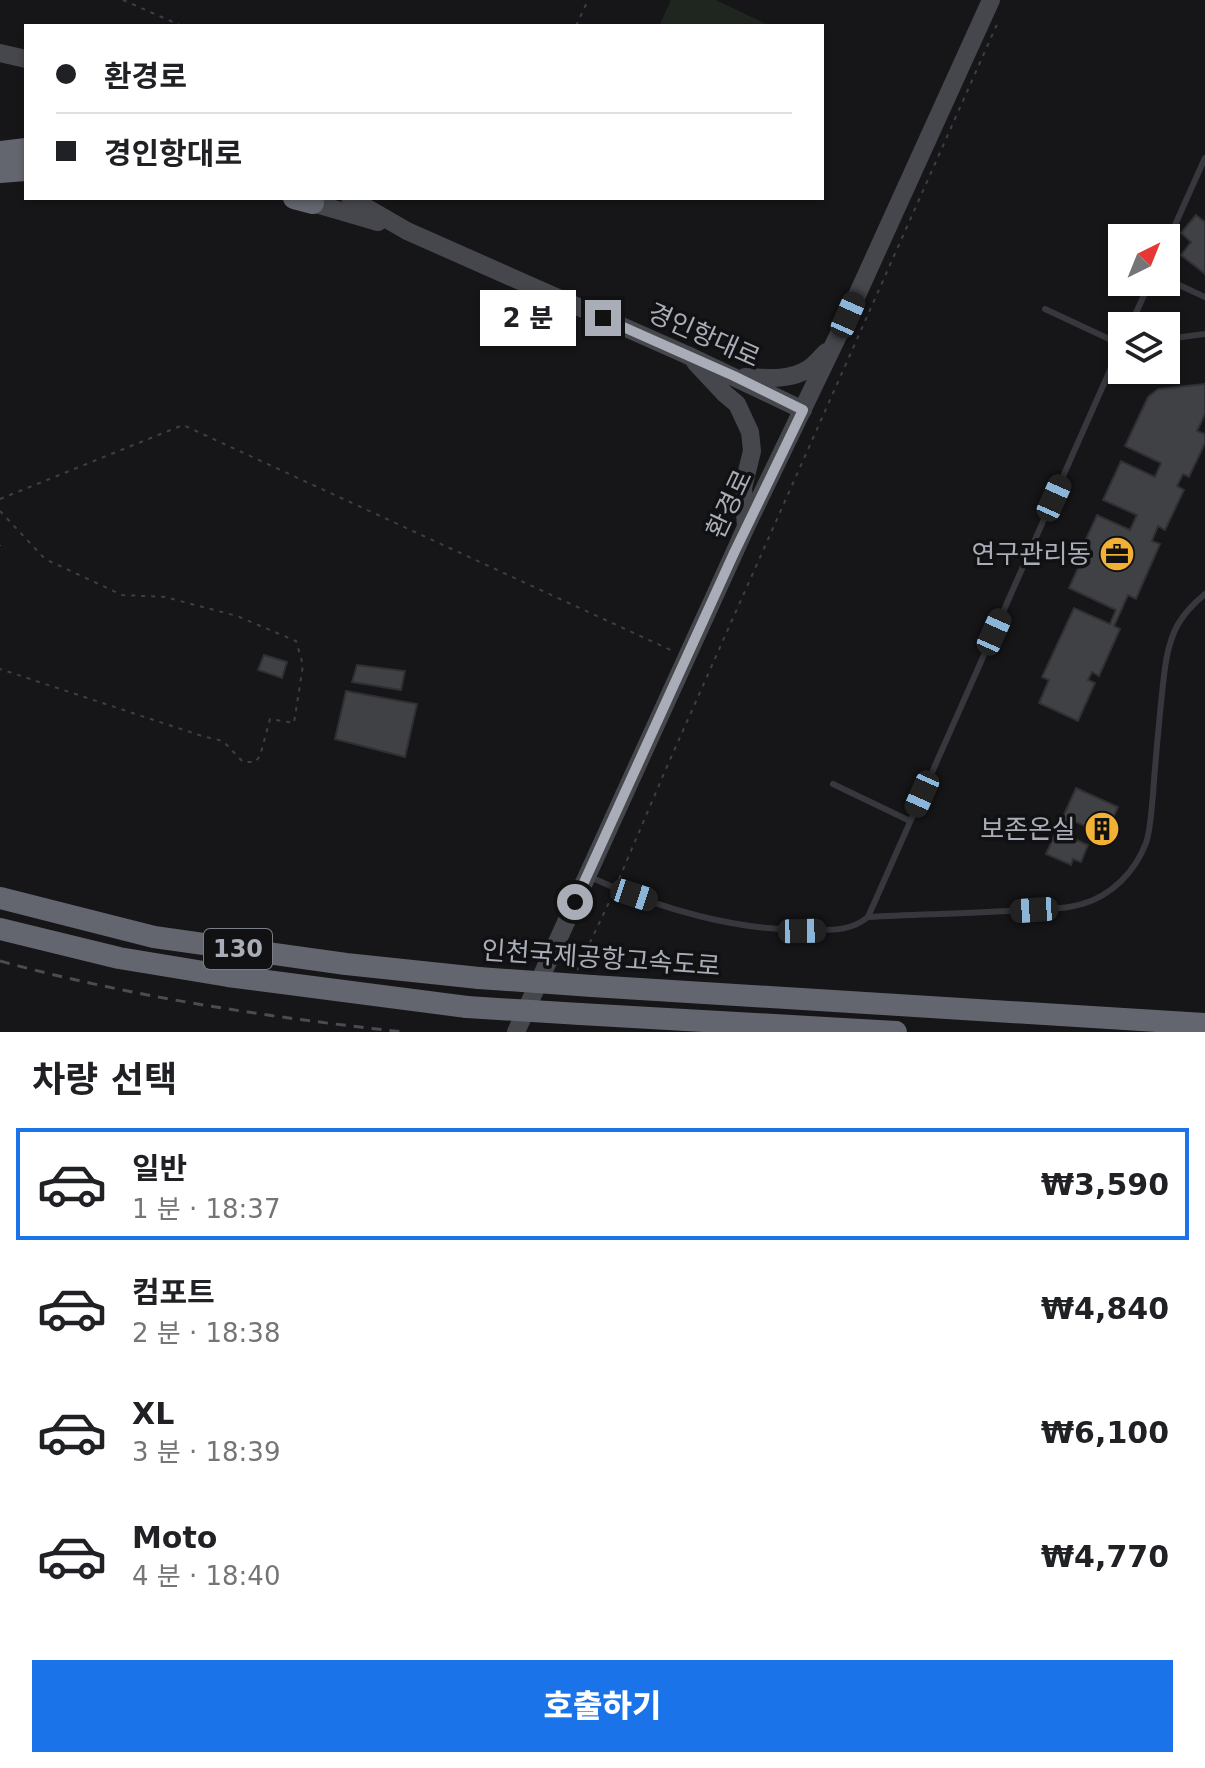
<!DOCTYPE html>
<html lang="ko">
<meta charset="utf-8">
<style>
:root{--surface:#fff;--page:#f2f2f2;--text:#202124;--muted:#757577;--line:#e0e0e0;--accent:#1a73e8}
body{margin:0;font-family:"DejaVu Sans","Noto Sans KR",sans-serif;background:var(--page);color:var(--text);height:100vh;display:flex;flex-direction:column;font-size:30px;white-space:nowrap}
*{box-sizing:border-box;margin:0}
p{font-size:26px;color:var(--muted)}
.icon{flex:none;width:44px;height:44px;fill:none;stroke:currentColor;stroke-width:2;stroke-linecap:round;stroke-linejoin:round}
.map{position:relative;height:1032px;overflow:hidden}
.sheet{display:flex;flex-direction:column;background:var(--surface);flex:1}
.sheet>*{flex:none}
.banner{position:absolute;left:24px;top:24px;width:800px;height:176px;border-radius:0px;box-shadow:0 2px 6px #0004;display:grid;align-content:center;height:176px;padding:0 32px;background:var(--surface)}
.needle{width:52px;rotate:43deg}
.controls{position:absolute;left:1108px;top:224px;display:grid;gap:16px}
.controls a{display:grid;place-items:center;width:72px;height:72px;border-radius:0px;background:var(--surface);box-shadow:0 2px 6px #0004;font-size:40px}
.end{position:absolute;width:36px;height:36px;margin:-18px;border:10px solid #a8adb8;background:#111;box-shadow:0 0 0 4px #111}
.from{border-radius:50%}
.bubble{position:absolute;height:56px;border-radius:0px;background:var(--surface);box-shadow:0 2px 6px #0004;font-size:26px;font-weight:800;line-height:56px;text-align:center}
.car{position:absolute;width:24px;height:48px;margin:-24px -12px;border-radius:10px;box-shadow:0 0 6px 2px #0007;background:linear-gradient(#222 24%,#8ab4d8 0 40%,#222 0 76%,#8ab4d8 0 86%,#222 0)}
.banner b{display:flex;align-items:center;gap:28px;height:76px;font-size:30px}
.banner b+b{border-top:2px solid var(--line)}
.banner i{width:20px;height:20px;background:var(--text)}
ul{padding:0;list-style:none}
li{display:flex;align-items:center;gap:24px;height:112px;margin:0 16px 12px;padding:0 16px;border:4px solid transparent;border-radius:0px}
li div{flex:1}
li b{display:block;font-size:30px}
li em{font-style:normal;font-weight:800}
li.active{border-color:var(--accent)}
li>.icon{width:72px;height:72px;stroke-width:1.5}
h2{padding:0 32px;font-size:36px;line-height:96px}
.primary-button{display:flex;gap:16px;margin-top:auto;padding:16px 32px}
.primary-button a{flex:1;height:92px;border-radius:0px;background:var(--accent);color:#fff;font-size:32px;font-weight:800;line-height:92px;text-align:center}
.map>svg:first-child{display:block}
.green{fill:#1e261f}
.building{fill:#404145;stroke:#303034;stroke-width:2}
.lines{fill:none;stroke-linecap:round;stroke-linejoin:round}
.path{stroke:#3d3f44;stroke-width:2;stroke-dasharray:4 6;stroke-linecap:butt}
.lane{stroke:#37383d;stroke-width:6}
.secondary{stroke:#45474d;stroke-width:18}
.highway{stroke:#63666e;stroke-width:22}
.rail{stroke:#4a4c52;stroke-width:3;stroke-dasharray:10 8;stroke-linecap:butt}
.highway-bridge{stroke:#63666e;stroke-width:22}
.route{stroke:#a8adb8;stroke-width:10}
.labels{text-anchor:middle;dominant-baseline:central;stroke-width:7;stroke-linejoin:round;paint-order:stroke}
.shield{fill:#111113;stroke:#7b7e86;stroke-width:2}
.shield-label{font-size:24px;font-weight:bold;fill:#a8adb8}
.street-label{font-size:26px;fill:#a8adb8;stroke:#111113}
.poi-label{font-size:26px;fill:#a8adb8;stroke:#111113;text-anchor:end}
</style>
<div class="map">
<svg width="1205" height="1032" viewBox="0 0 1205 1032">
<rect width="100%" height="100%" fill="#161618"/>
<path class="green" d="M671 0H716L770 26H659Z"/>
<g class="building">
<path d="M1196 215 1205 222V274L1181 255 1191 242 1181 233Z"/>
<path d="M1205 384V414L1197 431 1205 434V443L1189 477 1183 474 1177 486 1184 490 1165 530 1158 526 1152 541 1160 544 1136 599 1128 595 1114 626 1120 629 1099 676 1092 672 1088 680 1095 683 1078 721 1039 703 1049 680 1042 677 1074 608 1110 624 1116 610 1069 588 1079 566 1075 563 1097 515 1130 530 1137 515 1103 500 1121 461 1155 477 1161 463 1125 446 1148 397 1158 389Z"/>
<path d="M264 655 287 662 282 678 258 670Z"/>
<path d="M357 665 405 671 401 690 352 682Z"/>
<path d="M346 691 417 704 405 757 335 739Z"/>
<path d="M1076 788 1118 807 1112 820 1116 822 1109 837 1074 821 1068 836 1088 845 1081 862 1073 859 1071 865 1046 854Z"/>
</g>
<g class="lines">
<g class="path">
<path d="M123 0 182 26"/>
<path d="M576 26 588 0"/>
<path d="M0 499 183 425 675 652"/>
<path d="M0 511 45 559 122 595 165 597 237 616 296 641 303 665 294 723 270 719 260 756 255 762H243L223 741 202 736 0 669"/>
<path d="M0 545V546"/>
<path d="M619 879 665 771 998 22"/>
<path d="M577 970 612 896"/>
</g>
<g class="lane">
<path d="M1166 245 1205 158"/>
<path d="M1166 279 1205 297"/>
<path d="M1045 309 1122 345"/>
<path d="M1130 326 1150 282"/>
<path d="M1166 339 1205 334"/>
<path d="M833 784 910 821"/>
<path d="M590 877C659 909 739 932 816 930 836 930 852 930 868 917L1122 343"/>
<path d="M868 917C919 914 970 914 1021 910 1041 909 1062 910 1082 904 1111 896 1135 872 1146 843 1151 828 1151 811 1153 795 1155 764 1158 734 1161 703 1164 677 1165 649 1177 626 1184 613 1194 603 1205 594"/>
</g>
<g class="secondary">
<path d="M0 53 26 59"/>
<path d="M303 198 313 203 378 222"/>
<path d="M350 198 407 231 687 355 803 410"/>
<path d="M695 362 725 394 737 404 750 432 752 451 743 488 746 526"/>
<path d="M745 377C764 378 790 381 808 369 815 365 820 358 826 352"/>
<path d="M516 1032 746 527 848 315 991 0"/>
</g>
<g class="highway">
<path d="M0 152 26 149"/>
<path d="M0 172 26 170"/>
<path d="M294 198 313 203"/>
<path d="M0 898 154 937 346 964 479 978"/>
<path d="M0 929 119 958 228 976 467 1007"/>
<path d="M592 986 1205 1024"/>
<path d="M580 1014 896 1032"/>
</g>
<path class="rail" d="M0 961C132 997 267 1017 403 1032"/>
<g class="highway-bridge">
<path d="M479 978 592 986"/>
<path d="M467 1007 580 1014"/>
</g>
</g>
<g class="lines">
<path class="route" d="M575 902 734 553 803 410 734 376 603 318"/>
</g>
<defs>
<symbol id="office-disc" viewBox="-11 -11 22 22"><circle r="9.5" fill="#f2b134" stroke="#111113"/><path d="M-6-3h4V-5.5h4V-3h4V5H-6ZM-1-4.5V-3h2v-1.5ZM-6 0V1H6V0Z" fill="#111"/></symbol>
<symbol id="building-disc" viewBox="-11 -11 22 22"><circle r="9.5" fill="#f2b134" stroke="#111113"/><path d="M-4-6H4V6H1V3H-1V6H-4ZM-2.5-4.3h1.7v1.8h-1.7ZM.8-4.3h1.7v1.8H.8ZM-2.5-1h1.7V.8h-1.7ZM.8-1h1.7V.8H.8Z" fill="#111"/></symbol>
</defs>
<g fill-rule="evenodd">
<use href="#office-disc" x="1097" y="534" width="40" height="40"/>
<use href="#building-disc" x="1082" y="809" width="40" height="40"/>
</g>
<g class="labels">
<rect class="shield" x="204" y="929" width="68" height="40" rx="6"/>
<g class="shield-label">
<text x="238" y="949">130</text>
</g>
<g class="street-label">
<text transform="translate(704 335) rotate(24)">경인항대로</text>
<text transform="translate(729 504) rotate(-65)">환경로</text>
<text transform="translate(601 958) rotate(4)">인천국제공항고속도로</text>
</g>
<g class="poi-label">
<text x="1091" y="554">연구관리동</text>
<text x="1076" y="829">보존온실</text>
</g>
</g>
</svg>
<div class="controls">
<a><svg class="needle" viewBox="-14 -14 28 28"><path d="M0-13l5 13h-10z" fill="#e53935"/><path d="M0 13l5-13h-10z" fill="#757577"/></svg></a>
<a><svg class="icon" aria-label="layers" viewBox="0 0 24 24"><path d="M12 4l9 5-9 5-9-5zM3 14l9 5 9-5"/></svg></a>
</div>
<i class="end from" style="left:575px;top:902px"></i>
<i class="end" style="left:603px;top:318px"></i>
<div class="bubble" style="left:480px;top:290px;width:96px">2 분</div>
<i class="car" style="left:848px;top:315px;rotate:24deg"></i>
<i class="car" style="left:1054px;top:498px;rotate:24deg"></i>
<i class="car" style="left:994px;top:632px;rotate:24deg"></i>
<i class="car" style="left:922px;top:794px;rotate:204deg"></i>
<i class="car" style="left:634px;top:895px;rotate:108deg"></i>
<i class="car" style="left:1034px;top:910px;rotate:266deg"></i>
<i class="car" style="left:802px;top:931px;rotate:89deg"></i>
<div class="banner">
<b><i class="from"></i>환경로</b>
<b><i></i>경인항대로</b>
</div>
</div>
<section class="sheet">
<h2>차량 선택</h2>
<ul>
<li class="active"><svg class="icon" aria-label="car" viewBox="0 0 24 24"><path d="M5 17H2v-5l4-1 3-4h7l3 4 3 1v5h-3M9 17h6M6 11h13"/><circle cx="7" cy="17" r="2"/><circle cx="17" cy="17" r="2"/></svg><div><b>일반</b><p>1 분 · 18:37</p></div><em>₩3,590</em></li>
<li><svg class="icon" aria-label="car" viewBox="0 0 24 24"><path d="M5 17H2v-5l4-1 3-4h7l3 4 3 1v5h-3M9 17h6M6 11h13"/><circle cx="7" cy="17" r="2"/><circle cx="17" cy="17" r="2"/></svg><div><b>컴포트</b><p>2 분 · 18:38</p></div><em>₩4,840</em></li>
<li><svg class="icon" aria-label="car" viewBox="0 0 24 24"><path d="M5 17H2v-5l4-1 3-4h7l3 4 3 1v5h-3M9 17h6M6 11h13"/><circle cx="7" cy="17" r="2"/><circle cx="17" cy="17" r="2"/></svg><div><b>XL</b><p>3 분 · 18:39</p></div><em>₩6,100</em></li>
<li><svg class="icon" aria-label="car" viewBox="0 0 24 24"><path d="M5 17H2v-5l4-1 3-4h7l3 4 3 1v5h-3M9 17h6M6 11h13"/><circle cx="7" cy="17" r="2"/><circle cx="17" cy="17" r="2"/></svg><div><b>Moto</b><p>4 분 · 18:40</p></div><em>₩4,770</em></li>
</ul>
<div class="primary-button"><a>호출하기</a></div>
</section>
